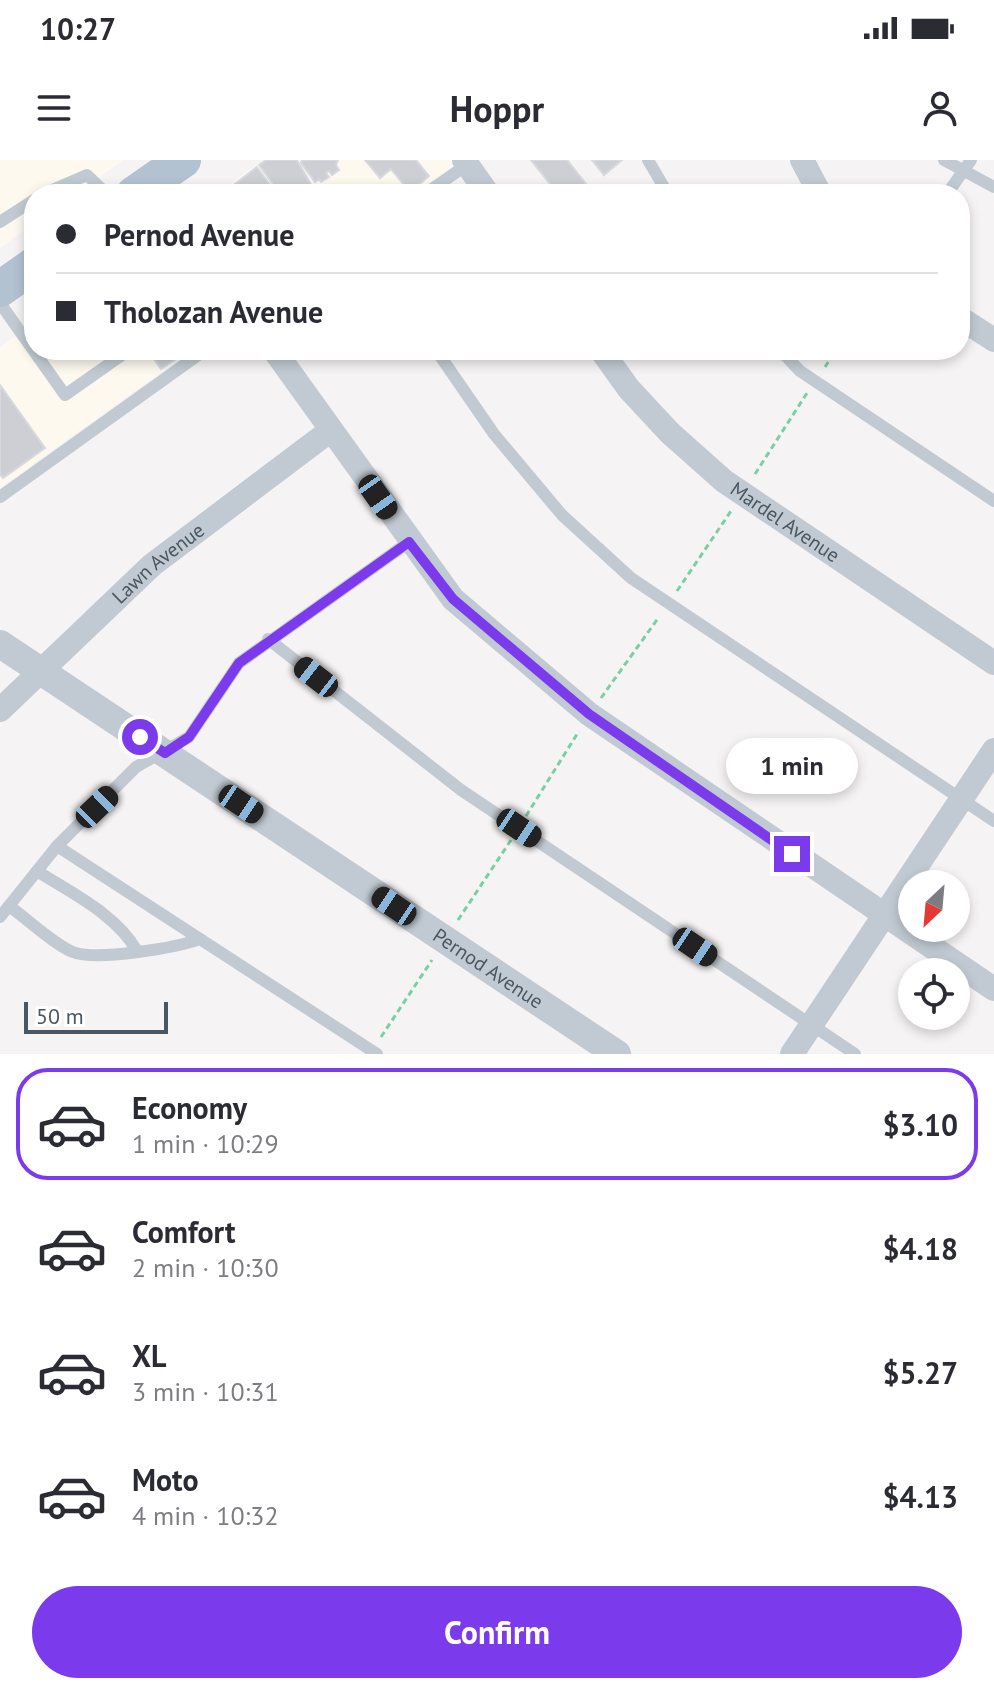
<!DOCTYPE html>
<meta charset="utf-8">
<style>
:root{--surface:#fff;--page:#f2f2f3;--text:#2b2b33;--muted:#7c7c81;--line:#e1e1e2;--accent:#7c3aed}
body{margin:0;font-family:"PT Sans",sans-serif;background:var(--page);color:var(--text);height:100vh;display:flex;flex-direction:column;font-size:30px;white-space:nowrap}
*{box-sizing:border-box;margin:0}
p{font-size:26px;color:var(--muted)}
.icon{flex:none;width:44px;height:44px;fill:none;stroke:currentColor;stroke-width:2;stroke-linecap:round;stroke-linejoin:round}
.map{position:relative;height:894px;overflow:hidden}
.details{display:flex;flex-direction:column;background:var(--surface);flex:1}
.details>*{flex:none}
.top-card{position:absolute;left:24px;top:24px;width:946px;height:176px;border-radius:32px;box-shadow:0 4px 12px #0003;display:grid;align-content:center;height:176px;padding:0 32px;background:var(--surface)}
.needle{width:52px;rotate:206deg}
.buttons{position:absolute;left:898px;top:710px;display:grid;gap:16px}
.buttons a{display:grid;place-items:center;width:72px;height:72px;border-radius:50%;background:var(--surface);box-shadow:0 4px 12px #0003;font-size:40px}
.scale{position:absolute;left:24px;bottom:20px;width:144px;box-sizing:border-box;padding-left:8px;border:4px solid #4a5661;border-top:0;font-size:22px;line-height:28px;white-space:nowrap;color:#4a5661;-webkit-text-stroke:6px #fff;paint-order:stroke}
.end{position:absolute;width:36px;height:36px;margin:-18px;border:10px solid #7c3aed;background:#fff;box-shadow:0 0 0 4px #fff}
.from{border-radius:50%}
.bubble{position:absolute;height:56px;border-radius:28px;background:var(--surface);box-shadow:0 4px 12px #0003;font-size:26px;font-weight:800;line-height:56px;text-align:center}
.car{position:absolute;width:24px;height:48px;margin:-24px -12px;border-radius:10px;box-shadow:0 0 6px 2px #0007;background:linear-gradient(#222 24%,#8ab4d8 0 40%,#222 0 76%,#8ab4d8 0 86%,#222 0)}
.top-card b{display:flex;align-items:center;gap:28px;height:76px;font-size:30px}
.top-card b+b{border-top:2px solid var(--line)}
.top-card i{width:20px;height:20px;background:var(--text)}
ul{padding:14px 0 0;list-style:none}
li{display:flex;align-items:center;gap:24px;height:112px;margin:0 16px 12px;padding:0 16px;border:4px solid transparent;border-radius:32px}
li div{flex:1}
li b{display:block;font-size:30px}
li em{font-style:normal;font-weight:800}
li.active{border-color:var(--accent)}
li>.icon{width:72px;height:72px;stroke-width:1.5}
.primary-button{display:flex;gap:16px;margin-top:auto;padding:16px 32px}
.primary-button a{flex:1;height:92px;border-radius:48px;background:var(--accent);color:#fff;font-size:32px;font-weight:800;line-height:92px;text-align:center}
.status{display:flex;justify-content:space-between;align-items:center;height:56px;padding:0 40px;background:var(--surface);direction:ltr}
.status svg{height:22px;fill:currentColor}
header{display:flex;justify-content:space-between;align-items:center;height:104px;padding:0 32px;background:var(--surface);font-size:36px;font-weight:800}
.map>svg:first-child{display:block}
.commercial{fill:#fdf9ef}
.building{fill:#cdcfd5;stroke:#d7d9de;stroke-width:2}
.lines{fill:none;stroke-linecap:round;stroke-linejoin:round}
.path{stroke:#7ad0a6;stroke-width:3;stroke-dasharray:6 4;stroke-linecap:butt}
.service{stroke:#c1cad2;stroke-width:12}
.minor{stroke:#c1cad2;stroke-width:24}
.tertiary{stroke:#c1cad2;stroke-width:28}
.primary{stroke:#b3c2d1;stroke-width:36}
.route{stroke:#7c3aed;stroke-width:10}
.labels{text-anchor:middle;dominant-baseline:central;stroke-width:7;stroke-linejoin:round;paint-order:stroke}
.street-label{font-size:20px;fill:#4a5661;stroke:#fff}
</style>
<div class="status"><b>10:27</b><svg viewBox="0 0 49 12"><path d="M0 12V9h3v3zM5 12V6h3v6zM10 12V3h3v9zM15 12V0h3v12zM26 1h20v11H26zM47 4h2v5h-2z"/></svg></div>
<header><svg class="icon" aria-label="menu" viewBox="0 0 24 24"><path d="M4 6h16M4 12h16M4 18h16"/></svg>Hoppr<svg class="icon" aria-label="person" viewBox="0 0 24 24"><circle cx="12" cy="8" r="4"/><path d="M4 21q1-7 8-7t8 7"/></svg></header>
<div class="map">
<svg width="994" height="894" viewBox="0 0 994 894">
<rect width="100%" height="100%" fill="#f5f3f3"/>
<g class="commercial">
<path d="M0 0H124L76 34H34V64L0 88Z"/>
<path d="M263 0H462L414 34H217Z"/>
<path d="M34 163V190H192L0 328V187Z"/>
</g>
<g class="building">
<path d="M266 0H297L313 28 306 32 303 28 295 34H280L259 5Z"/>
<path d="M338 0 336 5 339 10 332 15 329 11 326 13 329 17 321 22 319 19 315 22 301 3 302 0Z"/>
<path d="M365 0H416L429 16 410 32 391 9 380 18Z"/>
<path d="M531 0H567L594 34H544L542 31 550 24Z"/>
<path d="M592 0H622L604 15Z"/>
<path d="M257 7 277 34H236L231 27Z"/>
<path d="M148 190H189L161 209Z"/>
<path d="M0 225 45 288 3 318 0 314Z"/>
</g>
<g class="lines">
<g class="path">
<path d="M825 207 836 190"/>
<path d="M755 314 807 233"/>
<path d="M677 431 731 351"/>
<path d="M601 538 659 457"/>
<path d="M526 656 579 571"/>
<path d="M458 760 511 680"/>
<path d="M381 877 432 800"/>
</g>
<g class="service">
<path d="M648 0 668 34"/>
<path d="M944 0 994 27"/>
<path d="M43 34 87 15 107 34"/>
<path d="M425 34 468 4"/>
<path d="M947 34 971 0"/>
<path d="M0 62 34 40"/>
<path d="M0 143 65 235 129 190"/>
<path d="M436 190 494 274 562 355 631 418 994 661"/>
<path d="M780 190 800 211 994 341"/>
<path d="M0 337 205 190"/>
<path d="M268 479 461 630 855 894"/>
<path d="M57 686 377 894"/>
<path d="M37 711C71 733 116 754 137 791"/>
<path d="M9 746C25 757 59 789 76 793 100 800 176 788 200 779"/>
<path d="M0 757 57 686 136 607 189 577 239 503 409 382"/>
</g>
<g class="minor">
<path d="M464 0 488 34"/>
<path d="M802 0 820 34"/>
<path d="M960 158 994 180"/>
<path d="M274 190 453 439 589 554 994 829"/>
<path id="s1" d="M601 190 629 229 670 273 724 321 994 503"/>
<path id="s2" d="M0 550 152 405 331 270"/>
<path d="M792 894 994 590"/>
</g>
<path class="tertiary" id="s3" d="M0 484 617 894"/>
<g class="primary">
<path d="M134 34 183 0"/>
<path d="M0 129 34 105"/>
</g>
</g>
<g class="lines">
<path class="route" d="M140 577 165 593 189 577 239 503 409 382 453 439 589 554 792 694"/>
</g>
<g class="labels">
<g class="street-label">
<text stroke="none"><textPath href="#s1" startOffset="254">Mardel Avenue</textPath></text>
<text stroke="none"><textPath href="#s2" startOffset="216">Lawn Avenue</textPath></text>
<text stroke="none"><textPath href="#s3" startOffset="586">Pernod Avenue</textPath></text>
</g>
</g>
</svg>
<div class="buttons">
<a><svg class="needle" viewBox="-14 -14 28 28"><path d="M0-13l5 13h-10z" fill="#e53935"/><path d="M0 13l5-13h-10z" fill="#7c7c81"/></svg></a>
<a><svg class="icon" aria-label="locate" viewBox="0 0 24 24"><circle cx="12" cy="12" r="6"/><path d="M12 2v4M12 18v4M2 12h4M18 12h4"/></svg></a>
</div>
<div class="scale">50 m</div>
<i class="end from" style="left:140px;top:577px"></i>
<i class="end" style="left:792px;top:694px"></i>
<div class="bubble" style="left:726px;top:578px;width:132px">1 min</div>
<i class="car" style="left:378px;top:337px;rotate:145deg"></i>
<i class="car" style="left:316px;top:517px;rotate:308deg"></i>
<i class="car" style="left:241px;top:644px;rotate:124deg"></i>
<i class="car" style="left:97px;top:647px;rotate:46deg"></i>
<i class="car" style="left:519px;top:668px;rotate:124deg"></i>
<i class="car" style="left:394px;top:746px;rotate:304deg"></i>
<i class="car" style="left:695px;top:787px;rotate:124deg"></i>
<div class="top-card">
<b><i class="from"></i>Pernod Avenue</b>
<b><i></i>Tholozan Avenue</b>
</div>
</div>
<section class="details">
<ul>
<li class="active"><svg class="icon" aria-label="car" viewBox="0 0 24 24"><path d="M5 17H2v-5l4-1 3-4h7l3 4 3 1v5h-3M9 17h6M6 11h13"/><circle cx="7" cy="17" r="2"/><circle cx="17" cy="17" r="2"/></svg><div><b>Economy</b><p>1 min · 10:29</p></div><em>$3.10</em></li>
<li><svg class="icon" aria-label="car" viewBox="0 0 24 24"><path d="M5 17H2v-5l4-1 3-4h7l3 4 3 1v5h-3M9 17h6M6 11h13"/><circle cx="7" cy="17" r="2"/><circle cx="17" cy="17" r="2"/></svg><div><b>Comfort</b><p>2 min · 10:30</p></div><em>$4.18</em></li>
<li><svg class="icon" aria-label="car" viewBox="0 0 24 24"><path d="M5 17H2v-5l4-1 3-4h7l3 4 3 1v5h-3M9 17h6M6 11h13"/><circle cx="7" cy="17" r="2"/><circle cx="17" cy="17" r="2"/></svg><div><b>XL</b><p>3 min · 10:31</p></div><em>$5.27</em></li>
<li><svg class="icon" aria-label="car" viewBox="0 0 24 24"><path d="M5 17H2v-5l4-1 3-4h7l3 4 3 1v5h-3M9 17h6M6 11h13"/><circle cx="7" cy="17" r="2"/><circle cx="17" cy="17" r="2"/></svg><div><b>Moto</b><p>4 min · 10:32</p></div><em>$4.13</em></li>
</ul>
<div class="primary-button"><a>Confirm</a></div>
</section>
